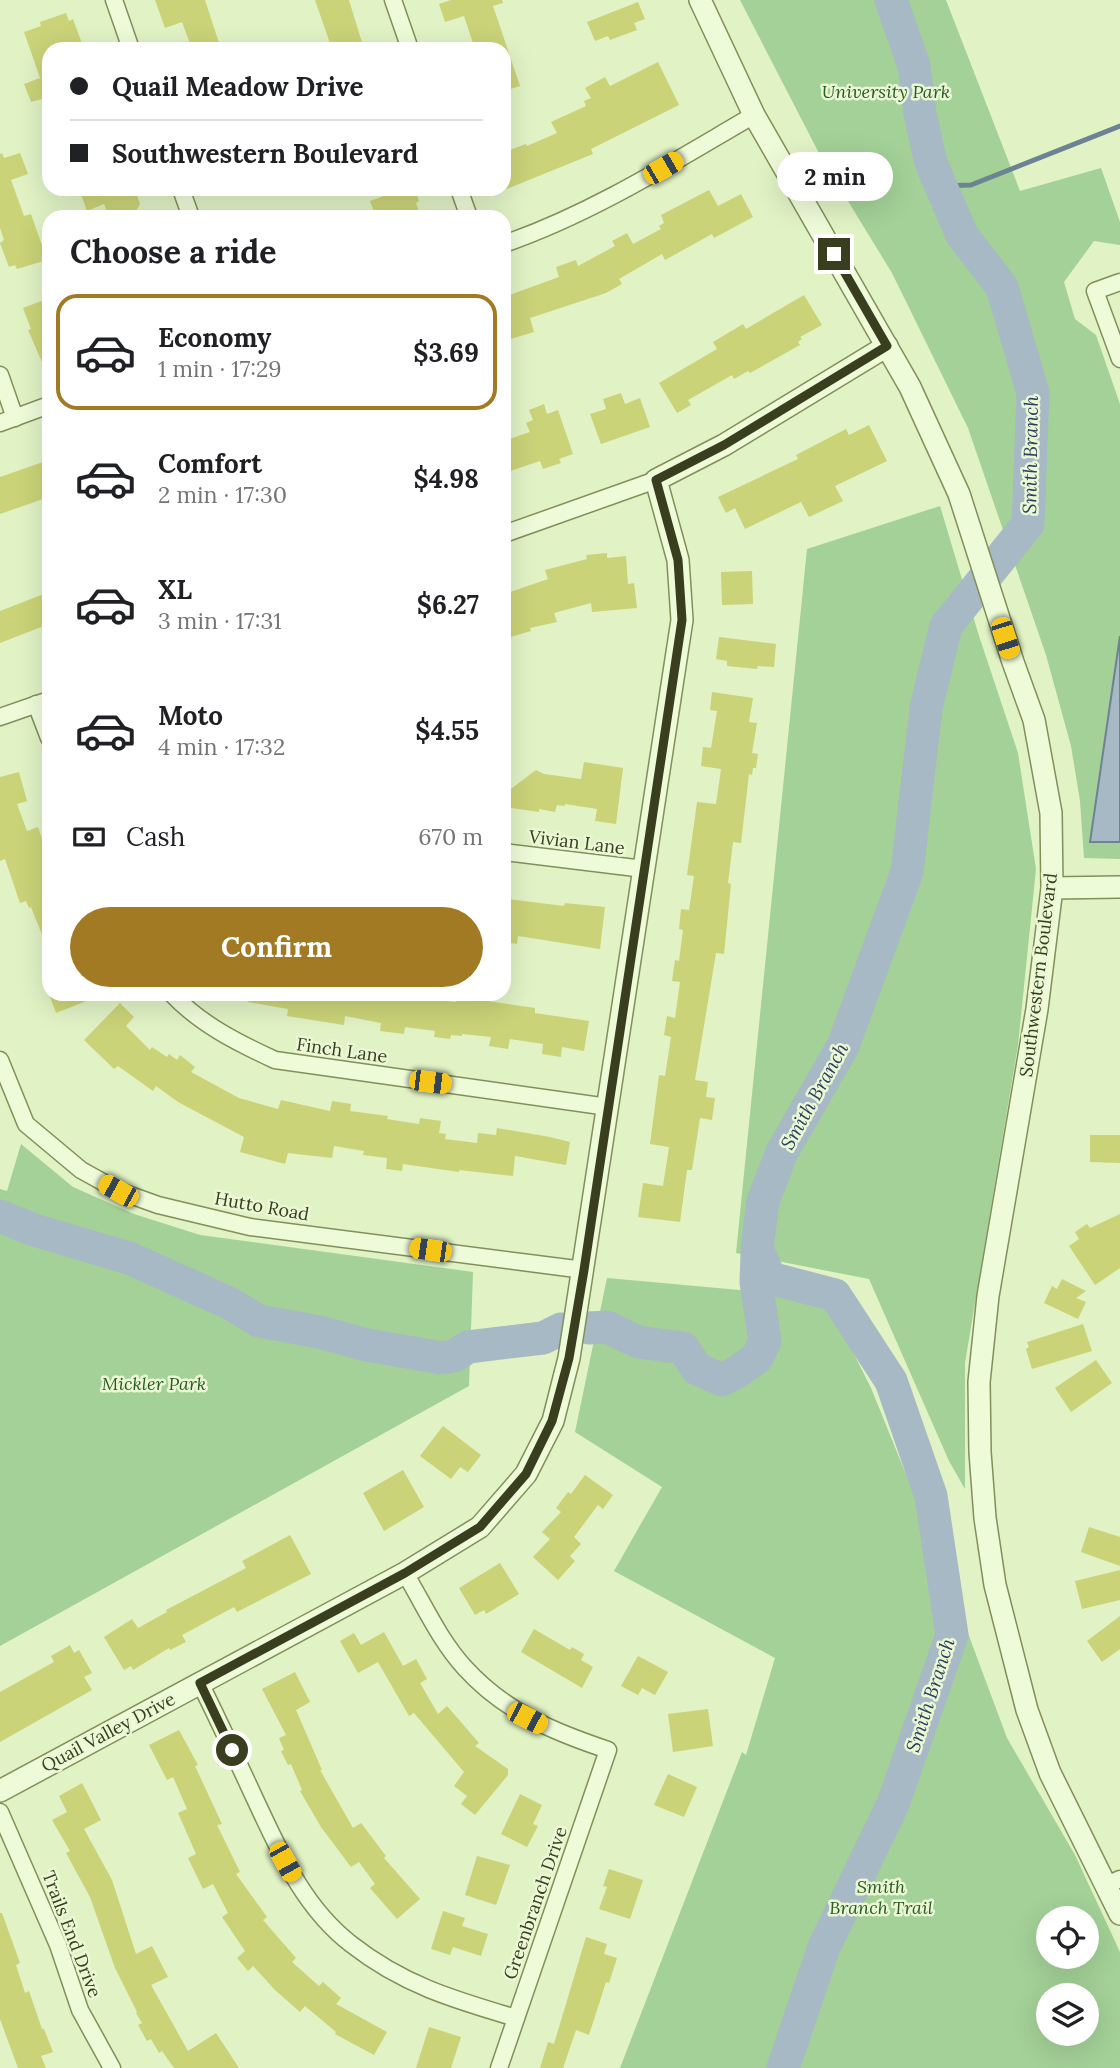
<!DOCTYPE html>
<meta charset="utf-8">
<style>
:root{--surface:#fff;--page:#f6f6f6;--text:#202124;--muted:#757577;--line:#e0e0e0;--accent:#a37a24}
body{margin:0;font-family:Lora,serif;background:var(--page);color:var(--text);height:100vh;display:flex;flex-direction:column;font-size:26px;white-space:nowrap}
*{box-sizing:border-box;margin:0}
p{font-size:23px;color:var(--muted)}
.icon{flex:none;width:38px;height:38px;fill:none;stroke:currentColor;stroke-width:2;stroke-linecap:round;stroke-linejoin:round}
.map{position:relative;flex:1;overflow:hidden}
.panel{position:absolute;left:42px;top:210px;width:469px;height:791px;display:flex;flex-direction:column;background:var(--surface);border-radius:21px;box-shadow:0 7px 28px #0002}
.panel>*{flex:none}
.banner{position:absolute;left:42px;top:42px;width:469px;height:154px;border-radius:21px;box-shadow:0 7px 28px #0002;display:grid;align-content:center;height:154px;padding:0 28px;background:var(--surface)}
.fabs{position:absolute;left:1036px;top:1906px;display:grid;gap:14px}
.fabs a{display:grid;place-items:center;width:63px;height:63px;border-radius:50%;background:var(--surface);box-shadow:0 7px 28px #0002;font-size:35px}
.end{position:absolute;width:32px;height:32px;margin:-16px;border:9px solid #383e1e;background:#fff;box-shadow:0 0 0 4px #fff}
.from{border-radius:50%}
.bubble{position:absolute;height:49px;border-radius:24px;background:var(--surface);box-shadow:0 7px 28px #0002;font-size:23px;font-weight:700;line-height:49px;text-align:center}
.car{position:absolute;width:21px;height:42px;margin:-21px -10px;border-radius:9px;box-shadow:0 0 5px 2px #0007;background:linear-gradient(#f5c518 24%,#345 0 40%,#f5c518 0 76%,#345 0 86%,#f5c518 0)}
.banner b{display:flex;align-items:center;gap:24px;height:66px;font-size:26px}
.banner b+b{border-top:2px solid var(--line)}
.banner i{width:18px;height:18px;background:var(--text)}
ul{padding:0;list-style:none}
li{display:flex;align-items:center;gap:21px;height:116px;margin:0 14px 10px;padding:0 14px;border:4px solid transparent;border-radius:21px}
li div{flex:1}
li b{display:block;font-size:26px}
li em{font-style:normal;font-weight:700}
li.on{border-color:var(--accent)}
li>.icon{width:63px;height:63px;stroke-width:1.5}
h2{padding:0 28px;font-size:32px;line-height:84px}
.pay{display:flex;align-items:center;gap:18px;height:77px;padding:0 28px;font-size:26px}
.pay p{margin-inline-start:auto}
.action{display:flex;gap:14px;margin-top:auto;padding:14px 28px}
.action a{flex:1;height:80px;border-radius:42px;background:var(--accent);color:#fff;font-size:28px;font-weight:700;line-height:80px;text-align:center}
.map>svg:first-child{display:block}
.green{fill:#a3d197;fill-rule:evenodd}
.water{fill:#a7b9c5;stroke:#6c8394;stroke-width:2}
.lines{fill:none;stroke-linecap:round;stroke-linejoin:round}
.stream{stroke:#6c8394;stroke-width:5}
.river{stroke:#a7b9c5;stroke-width:33}
.building{fill:#cad378}
.minor-casing{stroke:#838f59;stroke-width:19}
.tertiary-casing{stroke:#838f59;stroke-width:24}
.minor{stroke:#eefbd9;stroke-width:16}
.tertiary{stroke:#eefbd9;stroke-width:21}
.route{stroke:#383e1e;stroke-width:9}
.labels{text-anchor:middle;dominant-baseline:central;stroke-width:5;stroke-linejoin:round;paint-order:stroke}
.park-label{font-size:18px;font-style:italic;fill:#275c23;stroke:#ebf8d5}
.street-label{font-size:18px;fill:#383e1e;stroke:#ebf8d5}
.water-label{font-size:19px;font-style:italic;fill:#2c3f5f;stroke:#ebf8d5}
</style>
<div class="map">
<svg width="1120" height="2068" viewBox="0 0 1120 2068">
<rect width="100%" height="100%" fill="#e1f2c5"/>
<g class="green">
<path d="M740 0H946L1020 191 1101 168 1120 222V245L1094 241 1064 282 1075 319 1096 335 1120 404V859L1084 858 1080 801 1071 746 1046 655 968 428 892 273 821 157Z"/>
<path d="M940 506 979 636 1018 753 1036 869 1018 1045 965 1363V1489L949 1461 869 1279 736 1253 807 549Z"/>
<path d="M21 1144 73 1187 134 1214 200 1235 473 1272 469 1386 0 1646V1189L7 1191Z"/>
<path d="M607 1278 818 1297 839 1324 871 1388 938 1553 1007 1738 1075 1855 1120 1952V2068H620L742 1752 746 1755 775 1658 614 1571 662 1487 575 1432ZM1087 1918V1956H1048V1918ZM1087 1995V2034H1048V1995Z"/>
</g>
<path class="water" d="M1120 636V842H1090Z"/>
<g class="lines">
<path class="stream" d="M941 186 971 185 1120 126"/>
<g class="river">
<path d="M0 1216 34 1230 129 1258 231 1304 259 1321 319 1332 367 1345 442 1358 454 1356 468 1347 543 1338 561 1329"/>
<path d="M589 1328 607 1327 638 1342 683 1348 697 1369 722 1380 737 1372 757 1358 765 1341 756 1282 757 1254"/>
<path d="M783 2068 824 1947 893 1804 952 1635 931 1496 891 1381 835 1295 770 1278 757 1249 763 1201 782 1152 843 1046 907 872 926 708 946 626 1028 524 1033 393 1002 287 962 235 931 163 920 114 914 66 891 0"/>
</g>
</g>
<g class="building">
<path d="M155 0H205L221 49H192L182 22 165 28Z"/>
<path d="M315 0H349L364 49H332Z"/>
<path d="M451 0H502L503 3 493 6 520 86 504 91V49H475L464 16 445 22 439 4Z"/>
<path d="M638 2 645 19 634 23 637 30 610 40 608 36 595 41 587 22Z"/>
<path d="M66 13 69 21 73 19 84 49H49V97L31 102 24 84 40 78 24 32 41 26 40 22Z"/>
<path d="M658 62 679 105 591 149 593 154 504 190V152L526 144 527 146 557 133 551 122 586 106 584 101 591 98 585 88 605 77 610 86Z"/>
<path d="M2 153 4 158 20 153 28 174 11 180 24 216 31 214 47 260 17 269 15 265 9 267 0 243 4 240 0 228V154Z"/>
<path d="M79 189H141L136 192 140 204 136 211 138 217H109L104 204 87 211Z"/>
<path d="M403 189H415L419 201 416 203 421 217H376L370 201Z"/>
<path d="M709 190 718 206 741 194 753 217 714 238 712 234 665 260 662 254 619 279 622 284 606 293 530 318 534 332 504 341V297L559 277 556 267 576 260 578 266 615 246 612 241 627 233 633 244 661 229 659 226 664 223 661 215Z"/>
<path d="M804 295 822 325 800 337 802 339 798 342 800 345 750 373 748 371 734 379 732 375 688 400 691 405 677 413 659 383 717 349 713 342 743 324 746 329Z"/>
<path d="M49 298V376H48L28 330 31 329 23 308Z"/>
<path d="M621 393 625 404 640 398 650 427 601 444 590 414 606 409 603 399Z"/>
<path d="M544 404 547 414 558 410 573 454 559 459 561 463 543 469 540 461 504 473V441L530 432 526 423 533 420 529 410Z"/>
<path d="M869 425 887 461 835 486 843 501 809 517 801 502 745 529 735 508 726 513 718 497 798 459 796 455 846 429 849 435Z"/>
<path d="M43 462 49 480V497L0 514V477Z"/>
<path d="M607 553V558L626 556 628 584 634 583 637 608 592 612 591 603 554 613 557 622 530 628 531 631 504 639V594L548 579 545 570 587 559 586 555Z"/>
<path d="M752 571 753 604 722 605 721 572Z"/>
<path d="M49 592V624L0 643V611Z"/>
<path d="M719 637 776 644 774 667 758 666 757 669 727 666V661L716 659Z"/>
<path d="M712 692 753 698 749 722 757 723 752 753 758 754 756 768H753L752 775 749 774 741 843 733 842 728 883 731 884 724 954 716 953 695 1080 708 1082 706 1097 715 1098 712 1120 700 1118 692 1170H687L680 1222 638 1217 643 1183 663 1186 669 1147 650 1144 659 1075 665 1076 671 1037 664 1035 667 1016 675 1018 680 982 672 981 675 960 679 961 683 930 679 929 681 909 689 910 694 876 687 875 697 802 716 804 721 769 701 766 703 747 711 748 717 711 710 710Z"/>
<path d="M584 762 623 768 616 824 595 821 597 809 565 804V806L557 805 555 812 539 809V812L504 807V794L536 770 544 774 581 779Z"/>
<path d="M19 772 27 801 17 804 27 831 38 827 49 859 48 950 31 907 29 908 26 901 20 903 5 859 0 861V777Z"/>
<path d="M507 899 564 906 565 903 605 907 600 949 518 936 517 944 504 942Z"/>
<path d="M49 994H102V995L56 1013Z"/>
<path d="M249 994H426V999L456 1002 457 994H475L474 999 535 1008V1013L589 1021 584 1051 562 1047 561 1057 542 1054 543 1044 510 1039 508 1049 489 1046 491 1037 462 1034V1036L451 1035 450 1039 434 1037 435 1031 405 1027 404 1034 380 1031 381 1023 345 1016 344 1025 287 1016 288 1009 248 1002Z"/>
<path d="M120 1003 134 1017 126 1026 150 1050 152 1047 167 1057 169 1054 177 1060 180 1055 195 1067 191 1072 239 1098 278 1109 281 1100 330 1111 332 1101 351 1104 350 1111 388 1116 387 1119 419 1124 420 1118 441 1121 439 1133 446 1134 445 1139 477 1143 478 1133 496 1135 497 1128 550 1137 570 1142 566 1165 515 1156 513 1176 459 1170V1172L403 1164 402 1171 386 1169 387 1158 363 1155 364 1151 334 1146 332 1158 288 1153 285 1164 240 1152 244 1137 178 1102 156 1086 153 1091 118 1066 114 1069 84 1040Z"/>
<path d="M1090 1135H1120V1163L1090 1162Z"/>
<path d="M1120 1214V1268L1095 1285 1069 1246 1079 1239 1075 1232 1087 1224 1090 1228Z"/>
<path d="M1062 1279 1086 1291 1076 1298 1086 1302 1078 1319 1044 1303 1052 1286 1057 1289Z"/>
<path d="M1083 1324 1092 1351 1032 1369 1026 1349 1029 1347 1027 1342Z"/>
<path d="M1096 1360 1112 1383 1071 1412 1055 1388Z"/>
<path d="M443 1426 481 1455 468 1472 460 1467 451 1479 420 1456Z"/>
<path d="M403 1470 424 1507 384 1531 363 1493Z"/>
<path d="M585 1475 613 1495 603 1509 598 1505 574 1537 581 1544 570 1556 575 1561 558 1580 533 1557 550 1539 542 1532 561 1512 556 1508 568 1492 571 1494Z"/>
<path d="M1089 1527 1120 1537V1566L1081 1552Z"/>
<path d="M290 1535 311 1574 237 1612 234 1607 182 1635 186 1642 170 1650 169 1648 133 1670 131 1666 124 1670 104 1637 132 1619 138 1628 167 1612 166 1610 246 1568 242 1561Z"/>
<path d="M500 1563 519 1594 486 1614 484 1610 475 1615 459 1588Z"/>
<path d="M1120 1570V1600L1082 1609 1075 1581Z"/>
<path d="M1120 1616V1649L1102 1662 1087 1641Z"/>
<path d="M534 1629 570 1650 572 1647 584 1654 581 1660 593 1667 582 1688 521 1652Z"/>
<path d="M384 1632 403 1666 416 1659 427 1679 420 1683 438 1714 447 1706 479 1743 475 1746 508 1769V1775L475 1815 461 1804 467 1796 454 1786 464 1772 414 1713 409 1716 378 1662 358 1673 340 1641 354 1633 361 1645Z"/>
<path d="M70 1645 74 1653 79 1650 92 1673 84 1677 92 1690 0 1742V1692L54 1662 51 1656Z"/>
<path d="M638 1656 668 1672 655 1695 642 1688 638 1695 621 1686Z"/>
<path d="M295 1672 310 1702 296 1710 322 1770H320L353 1828 361 1823 386 1856 384 1858 420 1899 397 1919 370 1888 375 1884 359 1862 351 1867 321 1827 300 1791 302 1790 291 1764 288 1765 281 1751 284 1750 279 1738 286 1735 262 1689Z"/>
<path d="M708 1709 713 1746 673 1752 668 1714Z"/>
<path d="M179 1730 198 1765 195 1766 222 1824 217 1825 240 1872 236 1874 267 1917 263 1920 296 1958 292 1962 319 1986 323 1982 341 1998 336 2004 387 2032 374 2055 335 2034 336 2032 305 2006 300 2012 275 1990 253 1966 248 1971 237 1958 245 1951 222 1917 228 1913 213 1884 203 1889 188 1858 196 1854 178 1813 187 1809 173 1777 167 1780 149 1745Z"/>
<path d="M668 1774 697 1787 684 1817 654 1805Z"/>
<path d="M82 1783 101 1820 84 1829 112 1880 136 1954 152 1946 168 1977 151 1985 188 2051 216 2033 239 2068H174L162 2051 159 2053 151 2039 147 2041 138 2025 142 2023 136 2013 137 2012 115 1968 90 1897 66 1853 70 1851 52 1820 67 1812 59 1796Z"/>
<path d="M520 1794 542 1805 533 1824 538 1826 527 1847 501 1834Z"/>
<path d="M477 1856 510 1865 496 1905 465 1895Z"/>
<path d="M609 1869 643 1880 630 1919 599 1909 607 1887 603 1886Z"/>
<path d="M443 1911 465 1918 462 1926 488 1934 481 1956 453 1947 450 1955 431 1949Z"/>
<path d="M0 1913H2L20 1963 16 1965 25 1993 29 1991 42 2029H44L53 2052 41 2056 46 2068H18L0 2019Z"/>
<path d="M586 1937 607 1944 604 1954 617 1958 609 1983 606 1982 589 2035 576 2030 563 2068H540L548 2042 554 2044Z"/>
<path d="M429 2027 461 2037 451 2068H416Z"/>
</g>
<g class="lines">
<defs>
<g id="minor">
<path d="M114 0 131 49"/>
<path d="M393 0 410 49"/>
<path d="M181 189 191 217"/>
<path d="M459 189 469 217"/>
<path d="M504 244C593 213 673 162 754 115"/>
<path d="M1120 282 1095 291 1120 359"/>
<path d="M0 375 15 418"/>
<path d="M0 423 49 405"/>
<path d="M504 534 656 480"/>
<path d="M36 704 49 738"/>
<path d="M0 717 49 700"/>
<path d="M504 852 644 869"/>
<path d="M172 994C200 1024 238 1043 275 1060L608 1107"/>
<path d="M0 1060 26 1124 81 1170 119 1191 158 1205 250 1227 584 1270"/>
<path d="M405 1573C424 1605 440 1641 465 1668 505 1712 554 1732 608 1750L499 2068"/>
<path d="M200 1683C219 1721 237 1760 255 1799 280 1852 303 1907 351 1944 403 1985 455 2000 516 2018"/>
<path d="M0 1812 58 1945 80 2010 112 2068"/>
<path d="M1107 1885 1120 1879"/>
</g>
<g id="tertiary">
<path d="M700 0 754 115 910 387 959 494 1013 662 1034 720 1051 813 1052 888 1037 1009 988 1296 979 1382 980 1452 985 1518 995 1585 1027 1710 1050 1773 1120 1914"/>
<path d="M1052 888 1120 887"/>
<path d="M0 1791 405 1573 480 1527 526 1474 553 1421 569 1358 682 620 678 560 656 480 724 445 887 346"/>
</g>
</defs>
<use href="#minor" class="minor-casing"/>
<use href="#tertiary" class="tertiary-casing"/>
<use href="#minor" class="minor"/>
<use href="#tertiary" class="tertiary"/>
</g>
<g class="lines">
<path class="route" d="M232 1750 200 1683 405 1573 480 1527 526 1474 552 1421 569 1358 584 1270 682 620 678 560 656 480 724 445 887 346 834 254"/>
</g>
<g class="labels">
<g class="park-label">
<text x="886" y="91">University Park</text>
<text x="154" y="1383">Mickler Park</text>
<text x="881" y="1886">Smith<tspan x="881" dy="21">Branch Trail</tspan></text>
</g>
<g class="street-label">
<text transform="translate(577 842) rotate(7)">Vivian Lane</text>
<text transform="translate(1038 975) rotate(-83)">Southwestern Boulevard</text>
<text transform="translate(342 1050) rotate(8)">Finch Lane</text>
<text transform="translate(262 1206) rotate(10)">Hutto Road</text>
<text transform="translate(108 1732) rotate(-28)">Quail Valley Drive</text>
<text transform="translate(535 1903) rotate(-71)">Greenbranch Drive</text>
<text transform="translate(72 1934) rotate(69)">Trails End Drive</text>
</g>
<g class="water-label">
<text transform="translate(1030 455) rotate(-89)">Smith Branch</text>
<text transform="translate(814 1096) rotate(-61)">Smith Branch</text>
<text transform="translate(930 1695) rotate(-72)">Smith Branch</text>
</g>
</g>
</svg>
<div class="fabs">
<a><svg class="icon" aria-label="locate" viewBox="0 0 24 24"><circle cx="12" cy="12" r="6"/><path d="M12 2v4M12 18v4M2 12h4M18 12h4"/></svg></a>
<a><svg class="icon" aria-label="layers" viewBox="0 0 24 24"><path d="M12 4l9 5-9 5-9-5zM3 14l9 5 9-5"/></svg></a>
</div>
<i class="end from" style="left:232px;top:1750px"></i>
<i class="end" style="left:834px;top:254px"></i>
<div class="bubble" style="left:777px;top:152px;width:116px">2 min</div>
<i class="car" style="left:663px;top:168px;rotate:60deg"></i>
<i class="car" style="left:1005px;top:638px;rotate:162deg"></i>
<i class="car" style="left:430px;top:1082px;rotate:97deg"></i>
<i class="car" style="left:118px;top:1191px;rotate:299deg"></i>
<i class="car" style="left:430px;top:1250px;rotate:278deg"></i>
<i class="car" style="left:527px;top:1718px;rotate:117deg"></i>
<i class="car" style="left:285px;top:1862px;rotate:151deg"></i>
<div class="banner">
<b><i class="from"></i>Quail Meadow Drive</b>
<b><i></i>Southwestern Boulevard</b>
</div>
<section class="panel">
<h2>Choose a ride</h2>
<ul>
<li class="on"><svg class="icon" aria-label="car" viewBox="0 0 24 24"><path d="M5 17H2v-5l4-1 3-4h7l3 4 3 1v5h-3M9 17h6M6 11h13"/><circle cx="7" cy="17" r="2"/><circle cx="17" cy="17" r="2"/></svg><div><b>Economy</b><p>1 min · 17:29</p></div><em>$3.69</em></li>
<li><svg class="icon" aria-label="car" viewBox="0 0 24 24"><path d="M5 17H2v-5l4-1 3-4h7l3 4 3 1v5h-3M9 17h6M6 11h13"/><circle cx="7" cy="17" r="2"/><circle cx="17" cy="17" r="2"/></svg><div><b>Comfort</b><p>2 min · 17:30</p></div><em>$4.98</em></li>
<li><svg class="icon" aria-label="car" viewBox="0 0 24 24"><path d="M5 17H2v-5l4-1 3-4h7l3 4 3 1v5h-3M9 17h6M6 11h13"/><circle cx="7" cy="17" r="2"/><circle cx="17" cy="17" r="2"/></svg><div><b>XL</b><p>3 min · 17:31</p></div><em>$6.27</em></li>
<li><svg class="icon" aria-label="car" viewBox="0 0 24 24"><path d="M5 17H2v-5l4-1 3-4h7l3 4 3 1v5h-3M9 17h6M6 11h13"/><circle cx="7" cy="17" r="2"/><circle cx="17" cy="17" r="2"/></svg><div><b>Moto</b><p>4 min · 17:32</p></div><em>$4.55</em></li>
</ul>
<div class="pay"><svg class="icon" aria-label="cash" viewBox="0 0 24 24"><path d="M3 7h18v10H3z"/><circle cx="12" cy="12" r="2"/></svg>Cash<p>670 m</p></div>
<div class="action"><a>Confirm</a></div>
</section>
</div>
